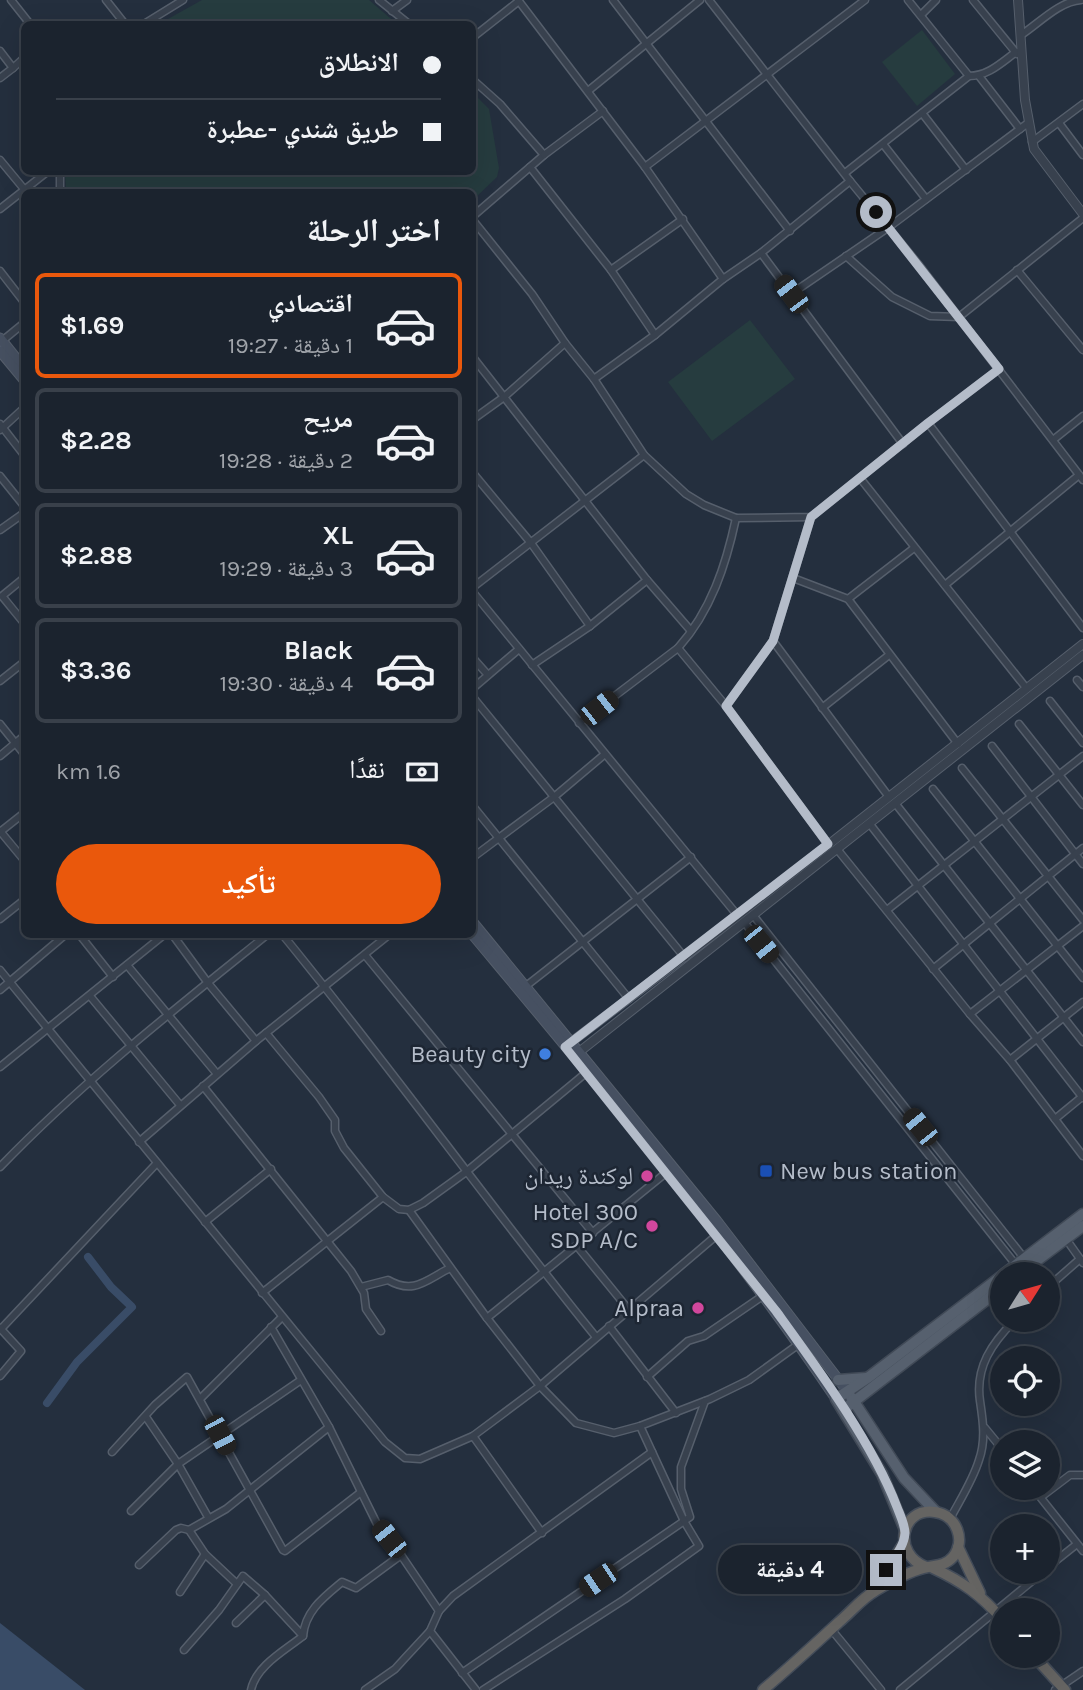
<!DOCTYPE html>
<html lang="ar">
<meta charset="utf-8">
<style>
:root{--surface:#1b232e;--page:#242b36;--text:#f1f3f6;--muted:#a0a4aa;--line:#39404a;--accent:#ea580c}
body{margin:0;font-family:Karla,"Noto Naskh Arabic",sans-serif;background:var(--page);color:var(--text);direction:rtl;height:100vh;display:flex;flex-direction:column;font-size:26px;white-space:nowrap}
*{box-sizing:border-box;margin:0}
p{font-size:23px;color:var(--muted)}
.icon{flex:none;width:38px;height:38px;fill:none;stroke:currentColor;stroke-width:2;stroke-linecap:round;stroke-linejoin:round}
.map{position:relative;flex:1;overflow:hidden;direction:ltr}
.details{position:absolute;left:21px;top:189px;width:455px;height:749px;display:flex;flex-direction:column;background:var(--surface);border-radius:10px;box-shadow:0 7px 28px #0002,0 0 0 2px var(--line);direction:rtl}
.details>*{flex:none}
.guide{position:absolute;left:21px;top:21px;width:455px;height:154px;border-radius:10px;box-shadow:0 7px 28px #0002,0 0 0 2px var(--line);direction:rtl;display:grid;align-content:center;height:154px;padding:0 35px;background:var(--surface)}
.needle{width:46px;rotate:53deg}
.controls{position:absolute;left:990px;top:1262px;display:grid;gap:14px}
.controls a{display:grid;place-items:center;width:70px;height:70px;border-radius:50%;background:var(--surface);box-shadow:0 7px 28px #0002,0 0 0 2px var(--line);font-size:35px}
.end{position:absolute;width:32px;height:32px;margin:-16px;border:9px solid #b4bcc9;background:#111;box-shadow:0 0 0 4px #111}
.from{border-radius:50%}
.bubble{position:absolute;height:49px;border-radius:24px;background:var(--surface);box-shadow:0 7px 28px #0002,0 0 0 2px var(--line);font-size:23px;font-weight:700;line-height:49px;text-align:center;direction:rtl}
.car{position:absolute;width:21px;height:42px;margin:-21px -10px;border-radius:9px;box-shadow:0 0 5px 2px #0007;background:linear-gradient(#222 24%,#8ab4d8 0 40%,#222 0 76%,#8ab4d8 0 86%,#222 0)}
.guide b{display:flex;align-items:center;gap:24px;height:66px;font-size:26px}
.guide b+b{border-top:2px solid var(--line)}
.guide i{width:18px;height:18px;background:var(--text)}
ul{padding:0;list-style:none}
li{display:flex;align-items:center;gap:21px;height:105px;margin:0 14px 10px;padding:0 21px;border:4px solid var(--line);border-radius:10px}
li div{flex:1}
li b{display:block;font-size:26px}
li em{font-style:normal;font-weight:700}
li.on{border-color:var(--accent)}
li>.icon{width:63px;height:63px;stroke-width:1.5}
h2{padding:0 35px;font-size:32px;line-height:84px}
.pay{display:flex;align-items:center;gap:18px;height:77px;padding:0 35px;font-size:26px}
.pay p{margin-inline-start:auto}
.button{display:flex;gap:14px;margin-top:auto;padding:14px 35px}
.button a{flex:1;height:80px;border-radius:42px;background:var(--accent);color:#fff;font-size:28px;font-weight:700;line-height:80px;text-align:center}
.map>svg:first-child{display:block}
.green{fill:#263c3f}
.water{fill:#394c67}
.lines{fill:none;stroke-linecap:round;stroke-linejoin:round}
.canal{stroke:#394c67;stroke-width:8}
.minor-casing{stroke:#565f6c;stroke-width:9}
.tertiary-casing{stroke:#565f6c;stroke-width:10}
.secondary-casing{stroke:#565f6c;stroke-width:11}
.primary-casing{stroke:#414a57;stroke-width:13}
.trunk-casing{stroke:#434c59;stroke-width:13}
.minor{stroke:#38414e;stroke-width:6}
.tertiary{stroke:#38414e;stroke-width:8}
.secondary{stroke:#465061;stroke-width:9}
.primary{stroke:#56606e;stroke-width:10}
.trunk{stroke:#656462;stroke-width:10}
.route{stroke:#b4bcc9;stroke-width:9}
.shop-dot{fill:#3f7fe0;stroke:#1d2633;stroke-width:2.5}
.transit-dot{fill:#1a4fb4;stroke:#1d2633;stroke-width:2.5}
.hotel-dot{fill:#d1479c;stroke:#1d2633;stroke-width:2.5}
.labels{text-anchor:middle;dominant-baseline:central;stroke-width:5;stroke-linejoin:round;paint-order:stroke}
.poi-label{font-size:24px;fill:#b4bcc9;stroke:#1d2633;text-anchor:end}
</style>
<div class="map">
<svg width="1083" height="1690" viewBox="0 0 1083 1690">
<rect width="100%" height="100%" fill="#242f3e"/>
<g class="green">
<path d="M202 0H369L397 24H159Z"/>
<path d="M922 30 955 74 917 106 882 62Z"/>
<path d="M473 93 489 109 499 168 497 177 473 200 472 192H66L65 172H472Z"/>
<path d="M750 320 795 379 712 441 668 382Z"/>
</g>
<path class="water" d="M0 1623 85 1690H0Z"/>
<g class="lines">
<path class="canal" d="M47 1403 77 1362 132 1307 111 1287 88 1257"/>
<defs>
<g id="minor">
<path d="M11 0 30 24"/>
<path d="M106 0 125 24"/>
<path d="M379 0 409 24"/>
<path d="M518 0 645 167 723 279"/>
<path d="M613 0 790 231"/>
<path d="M709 0 850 181 918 264 1083 480"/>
<path d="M908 0 969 76"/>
<path d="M973 0 1017 54"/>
<path d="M392 11 407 0"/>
<path d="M921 15 936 0"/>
<path d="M144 24 183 0"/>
<path d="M1021 35C1039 23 1060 1 1081 0"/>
<path d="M472 38 519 1"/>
<path d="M0 51 13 68 0 78"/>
<path d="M13 68 24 58"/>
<path d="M979 76 1020 129"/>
<path d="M472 79 500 104 544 155 472 217"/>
<path d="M588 91 700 0"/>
<path d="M922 113 966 170"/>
<path d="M1059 123 1083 155"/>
<path d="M1032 142 1083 104"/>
<path d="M883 144 926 199"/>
<path d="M544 155 603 111"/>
<path d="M0 160 24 189"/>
<path d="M530 167 611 270 655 335"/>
<path d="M645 167 865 0"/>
<path d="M60 172V192"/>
<path d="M845 173 969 76C988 76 1001 63 1016 52"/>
<path d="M0 209 47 172"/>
<path d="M472 219 532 294 565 343 594 379 644 455 686 494 704 505 736 518 811 517 928 423 999 369"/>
<path d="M761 253 903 444"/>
<path d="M846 256 892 297 930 316 959 317 1083 218"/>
<path d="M611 270 683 219"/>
<path d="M1017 270 1083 350"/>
<path d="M0 271 24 302"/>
<path d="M791 294 889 227 1028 123"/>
<path d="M2 341 24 323"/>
<path d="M472 356 647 580 691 631"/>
<path d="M594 379 655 335 723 279 761 253 850 181"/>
<path d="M472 420 504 397 565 343"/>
<path d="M928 423 1083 628"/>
<path d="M0 424 24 455"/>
<path d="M0 430 24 408"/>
<path d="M1053 440 1083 416"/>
<path d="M472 472 531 543 590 626"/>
<path d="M0 476 24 506"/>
<path d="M860 478 1027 689"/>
<path d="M0 530 24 513"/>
<path d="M24 578 2 596 24 623"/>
<path d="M793 578 848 599 958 744"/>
<path d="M945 585 1079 475"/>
<path d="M472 588 644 455"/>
<path d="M472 591 738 916"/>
<path d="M848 599 914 548"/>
<path d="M773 641 889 797"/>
<path d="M678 648 726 706 828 844"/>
<path d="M472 657 488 675"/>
<path d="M532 665 590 626 647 580"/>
<path d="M1077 680 1083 687"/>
<path d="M0 681 24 662"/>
<path d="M472 689 519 649"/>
<path d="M472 696 685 958"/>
<path d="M1050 701 1083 743"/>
<path d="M726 706 773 641 811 517"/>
<path d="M822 708 889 655"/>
<path d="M579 723 678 648C711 611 726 565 736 518"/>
<path d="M0 724 24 754"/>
<path d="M1019 724 1083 805"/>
<path d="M992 746 1083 864"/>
<path d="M0 756 24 736"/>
<path d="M962 768 1083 920"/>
<path d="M933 789 1083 978"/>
<path d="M895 803 1083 1042"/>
<path d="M472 805 629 999"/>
<path d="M869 823 1083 1098"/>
<path d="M0 831 24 860"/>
<path d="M0 832 24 813"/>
<path d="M837 849 970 1014 1083 926"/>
<path d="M472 858 554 797 605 754"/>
<path d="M887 910 1083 756"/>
<path d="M753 915 1024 1258"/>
<path d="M0 919 24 900"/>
<path d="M744 922 1016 1265"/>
<path d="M79 934 113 977"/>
<path d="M172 934 208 983 256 1041"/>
<path d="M282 934C390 1066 489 1205 596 1337"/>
<path d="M365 955 593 1233"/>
<path d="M127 965 217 1074"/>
<path d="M933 969 1083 848"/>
<path d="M0 970 385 1442 405 1458 420 1459 473 1436 540 1386 576 1423 614 1433 640 1426 710 1399 749 1380 799 1344"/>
<path d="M526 986 691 857"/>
<path d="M0 990 66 934"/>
<path d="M90 996 180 1105"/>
<path d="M970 1014 1010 1060 1083 1156"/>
<path d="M266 1033 319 1097 335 1120V1131L344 1148 383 1197 399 1209 409 1210 423 1203 466 1172 587 1072"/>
<path d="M1010 1060 1083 1002"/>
<path d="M0 1067 165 934"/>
<path d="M203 1086 351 1271 364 1293 366 1309 381 1331"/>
<path d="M1055 1119 1083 1096"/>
<path d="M139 1142 256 1041 390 934"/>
<path d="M0 1167C83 1081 175 1009 268 934"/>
<path d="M409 1210 487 1318 540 1386 717 1235"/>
<path d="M205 1222 271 1169"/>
<path d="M1066 1239 1083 1263"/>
<path d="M577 1246 629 1310"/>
<path d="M361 1287 388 1280C414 1295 426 1280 450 1268"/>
<path d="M1048 1287 1080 1259"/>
<path d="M262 1293 383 1197"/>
<path d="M487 1318 667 1172"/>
<path d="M609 1326 676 1413"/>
<path d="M271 1327 329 1427 377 1524 401 1555 439 1611"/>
<path d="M1 1329 157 1163"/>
<path d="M0 1376 21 1351 0 1328"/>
<path d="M647 1377 688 1341 704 1336 764 1295"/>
<path d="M200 1399 282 1317"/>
<path d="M146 1417 178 1464 208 1517"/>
<path d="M985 1428 1003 1450"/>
<path d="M473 1436 542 1533"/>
<path d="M112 1452 155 1405 187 1377 283 1550 285 1551 361 1492"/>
<path d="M1033 1488 1083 1551"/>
<path d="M1041 1497 1070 1475H1083"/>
<path d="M131 1511 178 1464 301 1380"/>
<path d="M950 1519C960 1500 973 1480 979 1460 986 1440 983 1421 980 1401 975 1367 992 1343 1015 1320"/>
<path d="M189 1530 205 1554 237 1584"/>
<path d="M139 1565 176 1530 181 1528 189 1530 226 1509 329 1427"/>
<path d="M1048 1567 1077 1544"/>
<path d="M180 1592 205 1554"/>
<path d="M236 1623 265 1595"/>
<path d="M831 1629 881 1690"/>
<path d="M430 1631 476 1690"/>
<path d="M184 1650 219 1610 243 1576 265 1595 303 1636"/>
<path d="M462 1673 690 1517 681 1489V1467L705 1401"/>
<path d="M251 1690C256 1666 284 1651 303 1636 305 1611 324 1597 342 1582L356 1588 401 1555"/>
<path d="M365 1690 395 1669 405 1658 430 1631 439 1611 453 1596 652 1452"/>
<path d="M483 1690 625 1599 699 1546 684 1521 640 1426"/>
<path d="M900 1690 1043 1572"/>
<path d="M1055 1690 1083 1671"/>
</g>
<g id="tertiary">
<path d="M1018 0 1025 100 1034 149 1083 214"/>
<path d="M566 1046 738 916 1083 644"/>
<path d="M574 1056 1083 655"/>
</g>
<g id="secondary">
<path d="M0 338 24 368"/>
<path d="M0 351 24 380"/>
<path d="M472 921 717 1221 848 1392"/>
<path d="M472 934C598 1085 726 1236 836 1399"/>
</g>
<g id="primary">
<path d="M1004 1274 1083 1214"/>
<path d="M1019 1274 1083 1226"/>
<path d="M838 1380 866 1378"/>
<path d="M851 1397 904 1478 936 1512"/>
<path d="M843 1410 1003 1287"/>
<path d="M905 1530 882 1474 836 1399 869 1377 1003 1275"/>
</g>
<g id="trunk">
<path d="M958 1547 980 1593"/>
<path d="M933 1568C963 1582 981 1595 1003 1620"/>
<path d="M874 1590 904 1543"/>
<path d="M1034 1656 1065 1690"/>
<path d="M763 1690C789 1668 814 1645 839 1622 851 1612 862 1598 875 1591 890 1582 907 1572 924 1568 935 1565 944 1567 953 1557 966 1541 957 1515 935 1512 900 1507 892 1554 926 1567"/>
</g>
</defs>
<use href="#minor" class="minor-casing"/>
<use href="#tertiary" class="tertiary-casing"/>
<use href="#secondary" class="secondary-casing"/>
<use href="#primary" class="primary-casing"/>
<use href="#trunk" class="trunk-casing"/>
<use href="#minor" class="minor"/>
<use href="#tertiary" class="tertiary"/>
<use href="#secondary" class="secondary"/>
<use href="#primary" class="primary"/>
<use href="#trunk" class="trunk"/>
</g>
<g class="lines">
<path class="route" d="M876 212 999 369 928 423 811 517 773 641 726 706 828 844 565 1047 776 1311C818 1369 872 1442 897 1507 900 1515 905 1525 905 1533 904 1547 894 1558 886 1570"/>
</g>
<circle class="shop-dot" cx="545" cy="1054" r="7"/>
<rect class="transit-dot" x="759" y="1164" width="14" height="14" rx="3.5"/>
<g class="hotel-dot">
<circle cx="647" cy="1176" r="7"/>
<circle cx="652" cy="1226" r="7"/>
<circle cx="698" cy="1308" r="7"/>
</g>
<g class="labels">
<g class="poi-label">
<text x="531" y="1054">Beauty city</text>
<text x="780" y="1171" text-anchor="start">New bus station</text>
<text x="633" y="1176">لوكندة ريدان</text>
<text x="638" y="1212">Hotel 300<tspan x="638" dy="28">SDP A/C</tspan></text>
<text x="684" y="1308">Alpraa</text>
</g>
</g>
</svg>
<div class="controls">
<a><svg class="needle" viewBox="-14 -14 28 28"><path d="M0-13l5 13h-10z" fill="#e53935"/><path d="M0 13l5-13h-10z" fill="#a0a4aa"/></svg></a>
<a><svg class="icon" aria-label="locate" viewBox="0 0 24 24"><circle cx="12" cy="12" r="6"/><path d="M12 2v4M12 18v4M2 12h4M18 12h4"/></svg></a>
<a><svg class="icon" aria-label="layers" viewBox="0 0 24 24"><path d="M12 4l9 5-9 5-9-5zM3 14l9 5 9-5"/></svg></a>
<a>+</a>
<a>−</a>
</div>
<i class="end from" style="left:876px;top:212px"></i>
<i class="end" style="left:886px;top:1570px"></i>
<div class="bubble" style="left:718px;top:1545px;width:144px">4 دقيقة</div>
<i class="car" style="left:791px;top:294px;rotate:323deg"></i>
<i class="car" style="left:599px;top:708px;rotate:52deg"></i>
<i class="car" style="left:761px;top:944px;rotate:141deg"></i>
<i class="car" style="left:920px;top:1127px;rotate:321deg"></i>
<i class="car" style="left:220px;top:1435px;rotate:152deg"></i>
<i class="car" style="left:389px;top:1539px;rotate:322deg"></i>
<i class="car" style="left:598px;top:1580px;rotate:236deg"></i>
<div class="guide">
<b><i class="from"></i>الانطلاق</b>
<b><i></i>طريق شندي -عطبرة</b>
</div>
<section class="details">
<h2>اختر الرحلة</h2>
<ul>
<li class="on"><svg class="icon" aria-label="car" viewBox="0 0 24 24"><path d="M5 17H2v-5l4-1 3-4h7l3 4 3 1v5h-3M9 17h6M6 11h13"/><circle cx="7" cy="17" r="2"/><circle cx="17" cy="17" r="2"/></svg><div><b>اقتصادي</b><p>1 دقيقة · 19:27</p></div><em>$1.69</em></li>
<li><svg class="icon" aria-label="car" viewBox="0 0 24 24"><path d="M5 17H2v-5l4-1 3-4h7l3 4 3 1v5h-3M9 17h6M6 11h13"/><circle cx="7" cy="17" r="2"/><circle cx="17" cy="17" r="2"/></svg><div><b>مريح</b><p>2 دقيقة · 19:28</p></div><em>$2.28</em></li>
<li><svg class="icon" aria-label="car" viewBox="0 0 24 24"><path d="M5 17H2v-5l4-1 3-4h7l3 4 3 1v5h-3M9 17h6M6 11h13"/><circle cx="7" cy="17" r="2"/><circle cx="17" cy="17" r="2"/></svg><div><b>XL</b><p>3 دقيقة · 19:29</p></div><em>$2.88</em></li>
<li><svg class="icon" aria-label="car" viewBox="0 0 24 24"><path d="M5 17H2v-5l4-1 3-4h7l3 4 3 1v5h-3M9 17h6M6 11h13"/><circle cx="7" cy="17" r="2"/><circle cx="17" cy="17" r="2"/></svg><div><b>Black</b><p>4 دقيقة · 19:30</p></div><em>$3.36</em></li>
</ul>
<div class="pay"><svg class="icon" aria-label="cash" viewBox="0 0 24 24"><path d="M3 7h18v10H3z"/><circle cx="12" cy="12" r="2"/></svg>نقدًا<p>1.6 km</p></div>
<div class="button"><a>تأكيد</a></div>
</section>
</div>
